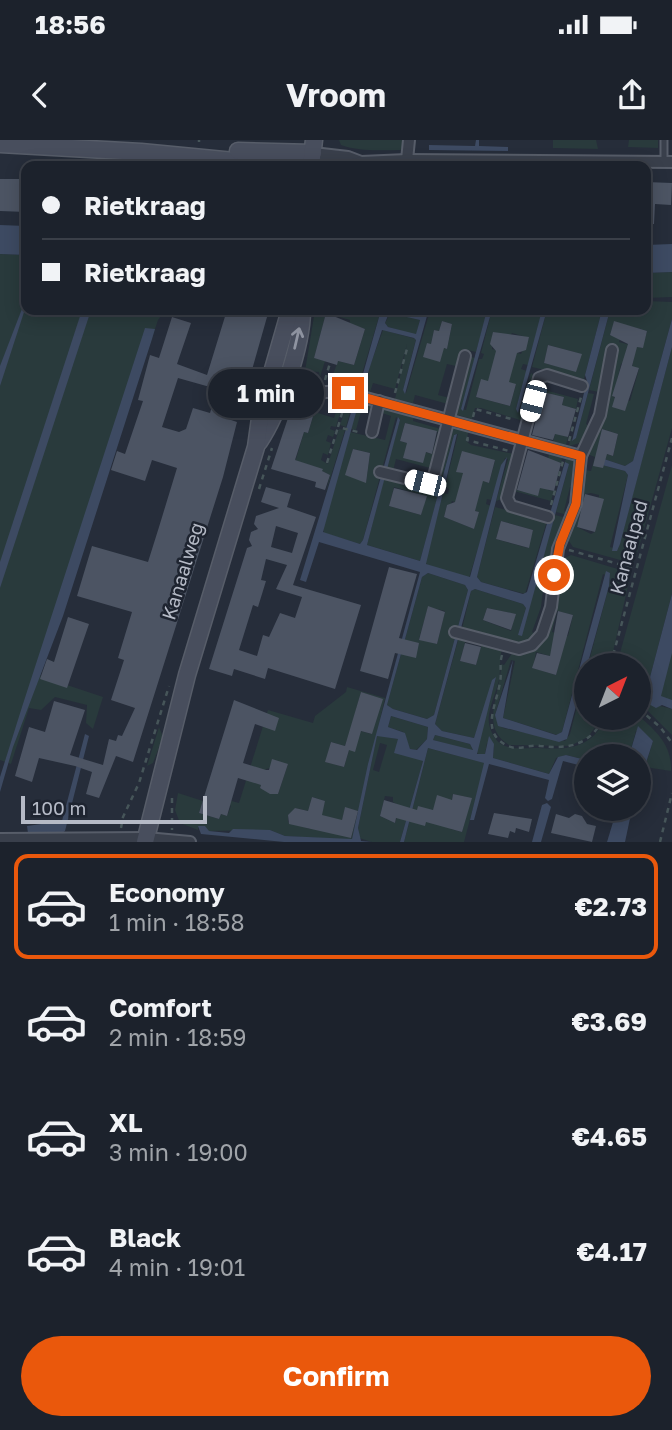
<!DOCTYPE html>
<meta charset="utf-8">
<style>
:root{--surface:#1c222c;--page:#292f38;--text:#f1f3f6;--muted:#a0a4a9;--line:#3a3f48;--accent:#ea580c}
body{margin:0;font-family:"Golos Text",sans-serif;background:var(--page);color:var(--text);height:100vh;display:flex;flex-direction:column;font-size:26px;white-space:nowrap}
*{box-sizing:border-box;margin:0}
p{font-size:23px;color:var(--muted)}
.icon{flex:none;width:38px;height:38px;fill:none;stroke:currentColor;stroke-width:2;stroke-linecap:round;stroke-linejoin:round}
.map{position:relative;height:702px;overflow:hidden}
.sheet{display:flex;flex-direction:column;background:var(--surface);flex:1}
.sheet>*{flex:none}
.banner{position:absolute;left:21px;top:21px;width:630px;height:154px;border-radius:14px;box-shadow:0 4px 18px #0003,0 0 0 2px var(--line);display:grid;align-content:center;height:154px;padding:0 21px;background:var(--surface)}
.needle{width:46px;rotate:42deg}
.buttons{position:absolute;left:574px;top:513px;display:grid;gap:14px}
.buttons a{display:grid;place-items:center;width:77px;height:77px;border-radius:50%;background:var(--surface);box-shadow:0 4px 18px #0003,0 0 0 2px var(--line);font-size:35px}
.scale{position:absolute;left:21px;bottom:18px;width:186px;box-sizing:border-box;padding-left:7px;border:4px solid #b5bac6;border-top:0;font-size:19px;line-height:24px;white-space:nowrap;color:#b5bac6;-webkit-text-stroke:5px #1e2430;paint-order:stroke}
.end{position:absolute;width:32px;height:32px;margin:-16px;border:9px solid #ea580c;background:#fff;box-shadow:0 0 0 4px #fff}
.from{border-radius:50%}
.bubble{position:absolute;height:49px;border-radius:24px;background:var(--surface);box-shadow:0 4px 18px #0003,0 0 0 2px var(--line);font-size:23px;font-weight:700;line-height:49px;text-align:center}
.car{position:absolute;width:21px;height:42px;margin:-21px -10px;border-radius:9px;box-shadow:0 0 5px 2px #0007;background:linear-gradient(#fff 24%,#345 0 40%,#fff 0 76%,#345 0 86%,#fff 0)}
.banner b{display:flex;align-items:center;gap:24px;height:66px;font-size:26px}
.banner b+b{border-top:2px solid var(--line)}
.banner i{width:18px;height:18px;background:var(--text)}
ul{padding:12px 0 0;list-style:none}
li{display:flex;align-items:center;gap:21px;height:105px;margin:0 14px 10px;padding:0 7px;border:4px solid transparent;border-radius:14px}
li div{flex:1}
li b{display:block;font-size:26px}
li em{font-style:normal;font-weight:700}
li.selected{border-color:var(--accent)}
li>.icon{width:63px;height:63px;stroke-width:1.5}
.cta{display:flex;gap:14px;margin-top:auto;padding:14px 21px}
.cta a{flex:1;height:80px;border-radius:42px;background:var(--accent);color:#fff;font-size:28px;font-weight:700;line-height:80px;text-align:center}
.status{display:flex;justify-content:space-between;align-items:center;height:49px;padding:0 35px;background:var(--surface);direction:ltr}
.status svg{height:19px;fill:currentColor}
header{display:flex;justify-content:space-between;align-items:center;height:91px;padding:0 21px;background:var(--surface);font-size:32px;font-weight:700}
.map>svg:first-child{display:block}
.green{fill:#293a3c;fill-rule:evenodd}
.water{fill:#3d4a62;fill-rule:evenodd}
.building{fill:#4c5463;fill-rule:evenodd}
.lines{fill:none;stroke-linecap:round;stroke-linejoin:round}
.lane-casing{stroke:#575d69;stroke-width:9}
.street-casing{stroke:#575d69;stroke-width:14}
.secondary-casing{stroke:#575d69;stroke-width:19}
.path{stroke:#465559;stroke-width:2.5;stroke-dasharray:5 5;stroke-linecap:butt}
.lane{stroke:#393f4b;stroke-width:5}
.street{stroke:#393f4b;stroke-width:10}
.secondary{stroke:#484e5d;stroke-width:16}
.oneway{stroke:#8f94a1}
.route{stroke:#ea580c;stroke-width:9}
.labels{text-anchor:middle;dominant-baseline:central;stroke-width:5;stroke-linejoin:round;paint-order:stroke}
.street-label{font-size:19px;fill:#b5bac6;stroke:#1e2430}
</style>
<div class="status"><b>18:56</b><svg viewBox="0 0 49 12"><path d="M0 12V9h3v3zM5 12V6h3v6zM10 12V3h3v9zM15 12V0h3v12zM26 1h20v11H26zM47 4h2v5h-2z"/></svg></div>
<header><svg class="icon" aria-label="back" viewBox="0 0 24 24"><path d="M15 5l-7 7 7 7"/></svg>Vroom<svg class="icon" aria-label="share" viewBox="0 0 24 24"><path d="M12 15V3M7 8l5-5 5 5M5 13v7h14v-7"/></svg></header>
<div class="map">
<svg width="672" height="702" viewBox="0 0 672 702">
<rect width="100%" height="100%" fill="#262d3a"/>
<g class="green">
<path d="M339 0H404L401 10C381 10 360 12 341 5Z"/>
<path d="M553 0H596L598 9 553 8Z"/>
<path d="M629 0H658V8L628 7Z"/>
<path d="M0 114 26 115V170H165L158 180 40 536 103 557 93 589 86 583 87 565 55 557 41 570 29 568 11 624 0 620Z"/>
<path d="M672 132V157L646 158V133Z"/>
<path d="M646 161 672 162V179L633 321 625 326 604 319 602 325 625 331 628 335 610 407 618 409 672 207V288L639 407 634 422 631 423 573 407 567 398 580 366 584 330 591 331 595 317 587 314 617 209 609 207 599 252 589 250 610 170H646ZM614 182 647 191 642 208 619 202 620 198 610 195ZM634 217 632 227 639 229 630 261 613 257 621 224ZM602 289 618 294 613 316 597 311ZM591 353 599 355 595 392 591 394 577 387 585 354Z"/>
<path d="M315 170H381L361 237 364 242 383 190 416 199 403 250 406 253 430 171 487 170V173L476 212 463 209 456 226 447 224 438 255 450 258 448 264 415 255 413 263 395 259 407 204 395 249 373 243 370 252 331 240 338 221 354 225 365 189 350 184V180L326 173 314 218 325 221 320 237 319 232 305 231ZM442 181 452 184 447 209 427 203 431 204 434 190 439 191Z"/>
<path d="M492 170 543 171 528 225 523 224 521 229 527 231 516 269 520 272 531 233 535 236 523 281 481 268H475L472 279 454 274 471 217 475 218 461 269 466 270 479 219H482L484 214 481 213ZM493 192 510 196 512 193 529 198 521 214 507 210 506 213 492 209ZM481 240 503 245 516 244 510 266 476 257Z"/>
<path d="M547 170H602L584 239 532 227ZM548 205 581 214 576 231 544 223Z"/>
<path d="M391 172 420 180 416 195 388 187 385 183Z"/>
<path d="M541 249 578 259 576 269 570 267 563 295 568 297 566 305 553 302 564 257 542 252 529 295Z"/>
<path d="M588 253 594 254 586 284 590 287 580 303 569 306 570 300 576 298Z"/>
<path d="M302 254 299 267 334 278 341 256 345 257 336 287 331 286 330 289 335 291 333 297 328 295 326 301 331 303 328 315 323 313 321 320 328 324 339 289 345 290 326 352 330 335 322 331V329L277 315 296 319 304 292 308 293 314 273 292 266Z"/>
<path d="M349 258 373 265 371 270 362 268 356 290 351 289V269L346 287 340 285Z"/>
<path d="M384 268 414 276 413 281 441 289 430 328 396 319 393 331 386 329 400 280 396 277 363 400 360 404 324 393 323 388 350 292 385 300 391 276 382 273ZM405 283 438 292 432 314 410 308 411 304 400 301ZM353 309 370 313 366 342 346 335Z"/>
<path d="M451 285 469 290 466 301 471 305 514 314 502 359 496 361 508 319 505 318 491 360 487 359 486 364 491 366 469 438 428 426 425 421 443 353 448 354 449 349 445 347 458 294 454 295 440 346 436 341ZM462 312 495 321 489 343 457 331ZM452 361 478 372 474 389 444 377 447 365 450 366Z"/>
<path d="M527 305 516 350 538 355 550 311 563 315 561 323 556 322 554 329 559 330 555 344H550L548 350 554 351 551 361 514 351Z"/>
<path d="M566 316 574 321 575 347H570L564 371 568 375 556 372 568 328 565 322Z"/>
<path d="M672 325V454L645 556V562L672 569V595L639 562V525H620V513Z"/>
<path d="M384 338 439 352 420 421 367 405ZM394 347 426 356 421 375 389 366Z"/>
<path d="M495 367 547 381 525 454 481 442 477 437ZM501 381 533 390 528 408 496 399Z"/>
<path d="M555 375 567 378 555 403 549 442H544L541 467 532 492 536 494C521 514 482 494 462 489L471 451 475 449 523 464 526 468 518 495ZM487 468 515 474 511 491 483 480Z"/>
<path d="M571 415 631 433 610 525H588L609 446 610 438 603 434 562 592 557 595 503 578 515 521 511 520 495 575 503 588 565 601 570 594 586 531V578H602L588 597 570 606 509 605C478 587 502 551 501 524L504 525 513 512 533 510 560 420ZM557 471 573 475 568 496 552 492ZM536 512 560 519 556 535 533 528Z"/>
<path d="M428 433 465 445 468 450 434 575 427 579 393 569 387 565 422 437ZM428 467 445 471 437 504 419 499Z"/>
<path d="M672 494V565L655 558Z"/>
<path d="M459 497 466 499 460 521 476 525 482 503 502 509C499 520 501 529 499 540 496 555 485 573 490 588 499 614 518 607 539 608 570 610 591 608 606 578L639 576C657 592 672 605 671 631L645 627 653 601 636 591 629 616H586V620L566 615 556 618 549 634 493 618 494 607 487 603 485 614 479 615 476 611 496 538 474 598 442 591 435 584Z"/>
<path d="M347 547 385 558 352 700 285 696 270 690 208 691 198 686V690L180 683 175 670 178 653 203 661 199 673 219 679 221 674 227 676 231 666 227 665 228 660 239 663 268 570 313 583 315 576 346 552ZM361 552 382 559 371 594 351 588ZM347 600 357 603 349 610 344 627 326 622 331 602 345 606ZM288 624 278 654 260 648 266 629ZM312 657 325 661 321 675 314 674 310 689 288 682V675L294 674 295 668 308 671ZM345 668 358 671 351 698 342 680Z"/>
<path d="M391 576 428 587 427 599 416 610 410 609 403 592 388 587Z"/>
<path d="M159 587 163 597 153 623 147 626Z"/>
<path d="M377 595 398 599 423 621 400 702H372L359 698 358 688ZM380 603 387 605 379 632 373 630ZM385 656 393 657V662L400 666 395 683 380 676Z"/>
<path d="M435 595 470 604 473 611 433 600Z"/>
<path d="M428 608 485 623 464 702H404ZM453 654 471 658 462 692 451 689 448 675Z"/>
</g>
<g class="water">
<path d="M476 0H479V6L508 7V11L429 10V5L475 6Z"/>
<path d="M0 85 26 86V115L0 114Z"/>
<path d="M672 104V132L646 133V105Z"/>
<path d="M25 161 26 166 0 246V226Z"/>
<path d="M82 170H91L0 448V422Z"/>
<path d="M381 170H432L427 176 405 254 403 250 416 200 414 198 382 190 366 239 361 241ZM389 173 420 180 416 194 388 187 385 183Z"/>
<path d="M487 170H492L463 271 461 269Z"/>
<path d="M542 170H547L518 273 516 269Z"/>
<path d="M602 170H610L576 298 572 301 587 241 585 235Z"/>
<path d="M672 179V207L620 404 617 411H612L628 335 625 331 602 325 604 319 625 326 633 321Z"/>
<path d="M145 188 155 189 152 199 63 476 13 607 0 652V637L22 567Z"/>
<path d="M353 266 357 269 323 392 360 404 363 400 398 277 400 280 367 405 420 421 454 295 457 294 426 424 470 437 501 325 507 317 477 437 481 442 523 454 527 452 565 322 569 324 522 496 518 495 526 468 523 464 475 449 471 451 435 584 442 591 474 598 492 540 496 537 477 614H485L489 596 494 604 493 618 549 634 558 617 566 615 586 620V627L563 621 552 659 548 661 545 658 549 640 489 624 474 680H470L484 623 428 608 404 702H400L423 621 394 613 398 599 377 596 358 688 361 701 372 702H284L201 694 198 686H205L209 691 229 693 233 689 270 690 285 696 352 699 368 624 420 432 319 402 306 442 300 440ZM428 433 465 445 468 450 434 575 427 579 393 569 387 565 422 437ZM391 576 428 587 427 599 417 610 410 609 405 593 388 587ZM435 595 470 604 473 610 433 600Z"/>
<path d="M606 431 610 433 609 446 567 599 559 602 498 586 495 575 513 520 503 578 556 595 562 592Z"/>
<path d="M672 454V513L661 556 672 560V569L662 565 656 568 645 562V556Z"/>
<path d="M638 586 653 601 639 645V616H629Z"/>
<path d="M85 594 89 596 65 691 62 693H28L27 686 62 681Z"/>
<path d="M547 663 551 667 541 702H532L542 665Z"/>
<path d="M617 669H632L625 702H607Z"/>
</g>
<g class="building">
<path d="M0 39H26V72L0 71Z"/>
<path d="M646 42 672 43 671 65 655 64 654 84H646Z"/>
<path d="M227 170H269L244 258 236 255 228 279 237 282 223 337 133 622 116 616 99 658 86 654 92 632 75 626 39 618 32 642 15 636 29 587 45 592 54 561 85 570 70 615 103 625 109 599 116 601 118 595 122 596 135 568 111 560 124 520 118 518 132 472 77 456 92 406 148 422 159 387 177 328 152 320 145 341 111 330 117 311 125 314 143 261 138 260 150 215 159 218 172 177 191 183 177 224 207 235ZM178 238 217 249 210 273 193 268 186 289 179 292 162 287Z"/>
<path d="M326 173 365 189 354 225 338 221 337 225 314 218Z"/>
<path d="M442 181 452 184 447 209 444 208 440 222 423 217 427 203 431 204 434 190 439 191Z"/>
<path d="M614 181 647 191 643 208 637 207 632 226 639 228 625 271 612 267 615 257 612 256 628 204 610 195Z"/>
<path d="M493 192 529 197 526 210 517 213 509 242 516 244 510 266 476 257 481 239 488 241 496 211 490 204Z"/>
<path d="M548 205 582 214 576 232 544 223Z"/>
<path d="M543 252 564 257 562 265 576 269 568 297 555 294 553 300 532 295Z"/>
<path d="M292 266 314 273 308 293 304 292 295 320 323 329 322 331 330 335 325 350 315 347 316 342 271 329Z"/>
<path d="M405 283 437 291 432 314 426 312 423 323 403 318 407 303 400 301Z"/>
<path d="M602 289 618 294 613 316 607 314 603 328 593 326Z"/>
<path d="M353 309 370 313 366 343 345 335Z"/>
<path d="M528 310 561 323 554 351 540 348 538 356 517 350Z"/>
<path d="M462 311 495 320 489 343 483 341 475 371 479 372 474 389 444 377 447 365 455 362 463 333 456 332Z"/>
<path d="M266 347 291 354 287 367 316 377 293 445 361 465 335 549 268 528 265 539 234 529 232 536 209 529 247 408 252 406 249 400 251 392 258 389 254 384 256 376 279 368 261 362ZM276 386 298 393 292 413 271 407ZM266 419 287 425 276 449 302 457 295 478 280 473 269 497 263 495 257 516 239 510 253 465 258 467 266 441 261 440Z"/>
<path d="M394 348 427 356 421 375 389 366Z"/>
<path d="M585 354 604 359 595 392 577 387Z"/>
<path d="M501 381 533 390 529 408 496 399Z"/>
<path d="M389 427 417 434 399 498 419 503 416 518 395 513 388 539 360 531Z"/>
<path d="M428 466 445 472 437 504 419 500Z"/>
<path d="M487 468 516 474 511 490 483 480Z"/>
<path d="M558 471 573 475 556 535 532 528 537 513 550 516Z"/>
<path d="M68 477 89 484 67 548 40 539 47 519 54 522Z"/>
<path d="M465 503 481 507 476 525 460 521Z"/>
<path d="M361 552 383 559 372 594 361 591 355 612 349 610 344 627 325 622 331 602 345 606Z"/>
<path d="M234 560 279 578 275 591 255 584 243 623 266 630H269L272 619 288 624 278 654H270L260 648 261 645 238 638 227 676 221 674 219 679 199 673Z"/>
<path d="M453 654 472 658 462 692 426 682 425 686 396 678 395 683 380 676 384 660 417 670 418 666 433 670 437 655 452 660Z"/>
<path d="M312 657 325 661 322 675 342 680 345 667 358 671 351 698 289 684 288 675 295 668 308 671Z"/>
<path d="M494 673 532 679 529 692 516 688 515 693 510 691 508 698 488 694Z"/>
<path d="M556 674 569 678 575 674 582 676 587 684 596 686 592 702 551 693Z"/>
</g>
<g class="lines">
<defs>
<path id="lane" d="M664 23V0"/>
<g id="street">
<path d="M313 13 348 17 361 22"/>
<path d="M407 20 409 0"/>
<path d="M345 26 361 22 407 20 672 22"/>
<path d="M282 244 313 253 340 251 581 316"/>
<path d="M372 292 379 261"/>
<path d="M380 332 425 343 433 340 465 216"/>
<path d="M548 377 511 366 507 358 539 238 547 235 582 246"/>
<path d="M455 492 519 509 532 505 542 494 551 467 558 409 576 364 581 316 600 275 612 210"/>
<path d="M0 699 146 698 190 702"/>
</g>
<g id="secondary">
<path d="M0 4 141 12 288 26"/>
<path d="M238 11 313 13"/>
<path d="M311 26 314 0"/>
<path d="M259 302C279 272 302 206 302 170"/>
<path d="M145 702 187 535 256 307 261 271 290 170"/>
</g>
</defs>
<use href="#lane" class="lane-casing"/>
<use href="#street" class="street-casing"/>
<use href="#secondary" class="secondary-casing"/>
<g class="path">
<path d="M199 2V0"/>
<path d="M325 240 330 223"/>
<path d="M253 247 257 230"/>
<path d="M395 253 408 205"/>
<path d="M345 263 338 287 362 293"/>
<path d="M473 277 475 269 515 280"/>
<path d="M468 297 467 300 509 311"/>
<path d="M569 301 581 257"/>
<path d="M327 323 338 287"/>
<path d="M259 349 272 308"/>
<path d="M551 365 563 321"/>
<path d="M569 410 636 429"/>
<path d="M502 515C499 525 502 532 500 542 497 564 479 593 508 606 519 611 529 604 540 606 569 609 589 606 604 578"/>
<path d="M615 525 614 512 672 298"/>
<path d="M639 569 660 587 672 603"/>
<path d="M172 658V690"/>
<path d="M121 688 123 677 139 643 169 546"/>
<path d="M660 702 672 653"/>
</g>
<use href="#lane" class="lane"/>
<use href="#street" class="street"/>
<use href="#secondary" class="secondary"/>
</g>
<defs><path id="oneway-shaft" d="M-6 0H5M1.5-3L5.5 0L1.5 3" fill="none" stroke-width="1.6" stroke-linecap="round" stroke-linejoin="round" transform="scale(1.75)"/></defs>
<use class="oneway" href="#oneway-shaft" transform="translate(297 198) rotate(-77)"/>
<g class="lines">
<path class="route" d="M348 253 581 316 576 364 560 404 554 435"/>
</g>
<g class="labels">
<g class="street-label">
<text transform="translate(628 407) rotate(-75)">Kanaalpad</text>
<text transform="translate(182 431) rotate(-73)">Kanaalweg</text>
</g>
</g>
</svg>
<div class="buttons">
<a><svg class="needle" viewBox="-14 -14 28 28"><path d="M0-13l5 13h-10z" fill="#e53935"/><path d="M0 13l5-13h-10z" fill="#a0a4a9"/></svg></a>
<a><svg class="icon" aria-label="layers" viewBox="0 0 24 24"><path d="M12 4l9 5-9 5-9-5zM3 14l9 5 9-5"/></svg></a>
</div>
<div class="scale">100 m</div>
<i class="end from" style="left:554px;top:435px"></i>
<i class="end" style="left:348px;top:253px"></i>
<div class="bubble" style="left:208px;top:229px;width:116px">1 min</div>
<i class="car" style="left:533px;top:261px;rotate:195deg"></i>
<i class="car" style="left:425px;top:343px;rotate:284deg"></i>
<div class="banner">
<b><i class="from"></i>Rietkraag</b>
<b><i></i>Rietkraag</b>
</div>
</div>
<section class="sheet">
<ul>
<li class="selected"><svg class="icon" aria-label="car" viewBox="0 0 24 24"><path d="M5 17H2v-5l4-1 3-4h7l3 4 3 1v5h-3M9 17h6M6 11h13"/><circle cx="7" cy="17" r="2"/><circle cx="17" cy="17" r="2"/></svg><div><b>Economy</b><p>1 min · 18:58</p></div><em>€2.73</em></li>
<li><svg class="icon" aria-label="car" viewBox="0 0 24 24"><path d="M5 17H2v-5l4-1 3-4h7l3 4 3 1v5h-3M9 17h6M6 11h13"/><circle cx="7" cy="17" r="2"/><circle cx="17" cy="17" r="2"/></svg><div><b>Comfort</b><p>2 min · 18:59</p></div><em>€3.69</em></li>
<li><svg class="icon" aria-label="car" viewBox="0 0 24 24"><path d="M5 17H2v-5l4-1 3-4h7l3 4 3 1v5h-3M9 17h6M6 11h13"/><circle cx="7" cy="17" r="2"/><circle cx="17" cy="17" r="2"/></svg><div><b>XL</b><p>3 min · 19:00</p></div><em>€4.65</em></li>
<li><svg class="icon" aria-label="car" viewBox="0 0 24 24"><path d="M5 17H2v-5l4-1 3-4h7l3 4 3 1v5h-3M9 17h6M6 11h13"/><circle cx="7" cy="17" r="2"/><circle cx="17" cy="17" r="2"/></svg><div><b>Black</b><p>4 min · 19:01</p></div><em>€4.17</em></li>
</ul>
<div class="cta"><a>Confirm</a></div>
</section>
